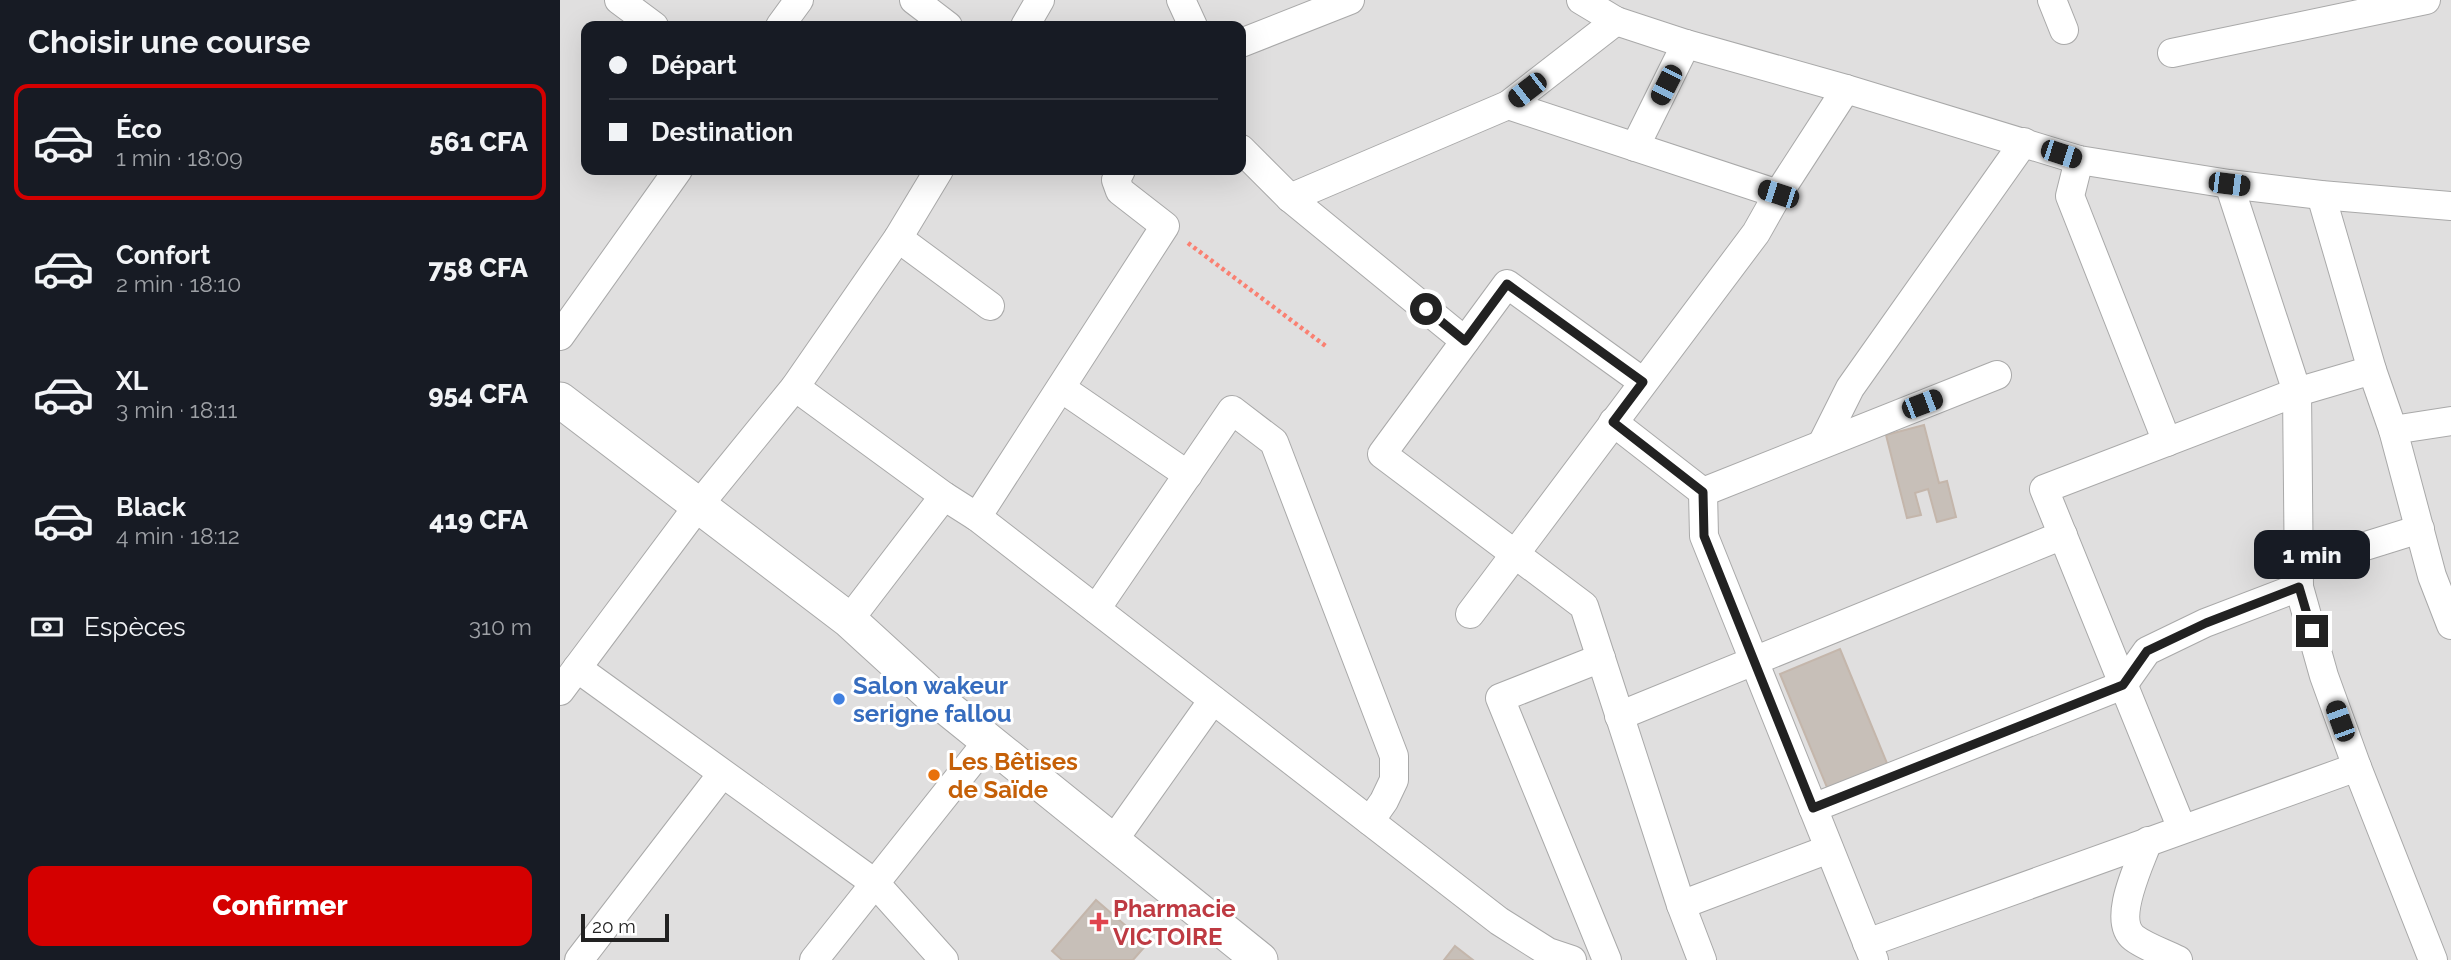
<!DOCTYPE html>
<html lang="fr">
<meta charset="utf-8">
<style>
:root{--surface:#171b24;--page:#242831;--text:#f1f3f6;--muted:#9ea1a6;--line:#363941;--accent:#d40000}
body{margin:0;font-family:Raleway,sans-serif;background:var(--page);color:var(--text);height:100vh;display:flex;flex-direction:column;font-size:26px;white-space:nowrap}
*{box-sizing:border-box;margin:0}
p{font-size:23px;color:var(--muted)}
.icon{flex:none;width:38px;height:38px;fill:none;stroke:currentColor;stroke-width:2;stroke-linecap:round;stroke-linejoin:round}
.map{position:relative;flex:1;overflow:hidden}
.side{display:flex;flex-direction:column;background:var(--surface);width:560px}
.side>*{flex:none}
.banner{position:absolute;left:21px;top:21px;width:665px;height:154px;border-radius:14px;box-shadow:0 7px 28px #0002;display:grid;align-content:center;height:154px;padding:0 28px;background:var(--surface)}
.scale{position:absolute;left:21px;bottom:18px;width:88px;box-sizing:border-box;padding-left:7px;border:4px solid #222;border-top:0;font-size:19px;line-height:24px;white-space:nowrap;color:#222;-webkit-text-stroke:5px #fff;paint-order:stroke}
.end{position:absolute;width:32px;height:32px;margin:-16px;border:9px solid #222;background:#fff;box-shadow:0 0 0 4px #fff}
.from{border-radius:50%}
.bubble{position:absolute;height:49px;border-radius:14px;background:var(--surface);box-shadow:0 7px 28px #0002;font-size:23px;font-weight:800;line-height:49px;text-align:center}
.car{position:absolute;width:21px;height:42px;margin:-21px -10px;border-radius:9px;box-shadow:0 0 5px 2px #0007;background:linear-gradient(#222 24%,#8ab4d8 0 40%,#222 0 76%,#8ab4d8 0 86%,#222 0)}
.banner b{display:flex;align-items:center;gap:24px;height:66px;font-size:26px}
.banner b+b{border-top:2px solid var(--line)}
.banner i{width:18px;height:18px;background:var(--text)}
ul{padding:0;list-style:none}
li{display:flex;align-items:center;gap:21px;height:116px;margin:0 14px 10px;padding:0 14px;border:4px solid transparent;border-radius:14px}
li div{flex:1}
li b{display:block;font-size:26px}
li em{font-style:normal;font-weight:800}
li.on{border-color:var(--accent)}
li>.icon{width:63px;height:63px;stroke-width:1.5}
h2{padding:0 28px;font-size:32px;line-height:84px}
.pay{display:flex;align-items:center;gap:18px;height:77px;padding:0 28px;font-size:26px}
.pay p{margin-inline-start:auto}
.cta{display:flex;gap:14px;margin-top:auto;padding:14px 28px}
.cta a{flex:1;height:80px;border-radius:14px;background:var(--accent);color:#fff;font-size:28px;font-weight:800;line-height:80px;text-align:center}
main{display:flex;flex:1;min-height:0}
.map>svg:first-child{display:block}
.residential{fill:#e0dfdf;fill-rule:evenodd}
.building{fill:#c7bfb8;stroke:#c4b6ab;stroke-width:2}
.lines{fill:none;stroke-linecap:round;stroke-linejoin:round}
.minor-casing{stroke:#a9a9a9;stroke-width:30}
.tertiary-casing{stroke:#a9a9a9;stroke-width:37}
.path{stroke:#fa8072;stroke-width:4.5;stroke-dasharray:3.5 3.5;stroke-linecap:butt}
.minor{stroke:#fff;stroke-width:28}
.tertiary{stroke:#fff;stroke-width:35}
.route{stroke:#222;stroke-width:9}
.shop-dot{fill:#3f7fe0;stroke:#fff;stroke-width:2.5}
.food-dot{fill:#e8710a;stroke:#fff;stroke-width:2.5}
.health-dot{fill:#e0444e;stroke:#fff;stroke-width:2.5}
.labels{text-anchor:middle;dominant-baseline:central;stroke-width:6;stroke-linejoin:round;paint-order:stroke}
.shop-label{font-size:24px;font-weight:bold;fill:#366cbe;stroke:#fff;text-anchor:start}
.food-label{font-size:24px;font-weight:bold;fill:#c56008;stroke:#fff;text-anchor:start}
.health-label{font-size:24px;font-weight:bold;fill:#be3a42;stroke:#fff;text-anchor:start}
</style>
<main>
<section class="side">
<h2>Choisir une course</h2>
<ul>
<li class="on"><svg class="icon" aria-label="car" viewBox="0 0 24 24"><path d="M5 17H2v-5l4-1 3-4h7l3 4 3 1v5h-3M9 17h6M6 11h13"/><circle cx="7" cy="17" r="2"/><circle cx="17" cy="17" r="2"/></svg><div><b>Éco</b><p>1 min · 18:09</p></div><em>561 CFA</em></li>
<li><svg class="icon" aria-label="car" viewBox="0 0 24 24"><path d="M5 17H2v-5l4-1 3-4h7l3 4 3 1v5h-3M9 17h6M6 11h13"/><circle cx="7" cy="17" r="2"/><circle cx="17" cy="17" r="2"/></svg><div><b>Confort</b><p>2 min · 18:10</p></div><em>758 CFA</em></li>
<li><svg class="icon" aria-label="car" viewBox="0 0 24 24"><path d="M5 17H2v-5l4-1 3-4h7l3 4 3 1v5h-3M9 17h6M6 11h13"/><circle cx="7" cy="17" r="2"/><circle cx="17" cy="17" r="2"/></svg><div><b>XL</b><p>3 min · 18:11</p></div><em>954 CFA</em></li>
<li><svg class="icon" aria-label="car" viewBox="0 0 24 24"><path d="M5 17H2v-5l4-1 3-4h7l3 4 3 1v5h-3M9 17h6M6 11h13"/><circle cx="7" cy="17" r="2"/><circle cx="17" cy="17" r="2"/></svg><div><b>Black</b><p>4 min · 18:12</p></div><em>419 CFA</em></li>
</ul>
<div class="pay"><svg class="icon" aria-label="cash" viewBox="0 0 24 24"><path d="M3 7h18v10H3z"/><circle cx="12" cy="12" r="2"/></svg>Espèces<p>310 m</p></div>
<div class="cta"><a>Confirmer</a></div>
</section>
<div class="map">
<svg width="1891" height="960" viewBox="0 0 1891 960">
<rect width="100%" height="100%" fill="#f2efe9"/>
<path class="residential" d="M0 0H1891V960H0ZM26 26H681V170H26Z"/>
<g class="building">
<path d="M1364 425 1379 483 1387 481 1396 517 1377 522 1368 489 1355 493 1361 515 1347 518 1326 435Z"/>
<path d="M1280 649 1331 773 1271 797 1220 674Z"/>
<path d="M536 900 587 944 573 960H502L492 951Z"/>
<path d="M895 946 913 960H884Z"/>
</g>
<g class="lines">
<defs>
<g id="minor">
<path d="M59 0 94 26"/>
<path d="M354 0 388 26"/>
<path d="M621 0 633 26"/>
<path d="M1021 0 1056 21 1126 44 1286 89 1519 160 1669 184 1761 195 1891 206"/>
<path d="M1492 0 1504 30"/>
<path d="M220 26 239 0"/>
<path d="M465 26 480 0"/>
<path d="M681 43 790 0"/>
<path d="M1612 53 1866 0"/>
<path d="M948 105 1056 21"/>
<path d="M1075 147 1126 44"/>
<path d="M681 149 730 198 905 341"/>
<path d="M1519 160 1510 196 1607 442"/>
<path d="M1669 184 1737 392 1739 587 1764 676 1797 767 1873 960"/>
<path d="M1761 195 1812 370 1833 430 1872 576 1891 625"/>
<path d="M730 198 948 105 1218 194"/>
<path d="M338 238 430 306"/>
<path d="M0 336 118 170"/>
<path d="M1083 382 947 284 822 454 1024 606 1121 905 1142 960"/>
<path d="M235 387 384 496 417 517 939 921 988 952 1012 960"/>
<path d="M501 388 628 475"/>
<path d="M1053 422 1143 492"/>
<path d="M1833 430 1891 421"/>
<path d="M1262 444 1290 388 1464 142"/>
<path d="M1143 492 1144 536 1314 960"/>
<path d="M1143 492 1437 375"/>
<path d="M417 517 605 226 560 191 556 180 561 170"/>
<path d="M1738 567 1860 529"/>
<path d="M536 609 672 410 714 442 834 756V780L824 801 810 821"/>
<path d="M910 614 1196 233 1218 194 1286 89"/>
<path d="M289 620 384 496"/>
<path d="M1041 658 940 698 1047 960"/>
<path d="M17 668 316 884 384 960"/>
<path d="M0 691 138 506 235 387 338 238 379 170"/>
<path d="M1059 716 1503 535"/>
<path d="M1253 808 1563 685 1587 651 1645 623 1739 587"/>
<path d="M1622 829 1484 489 1737 392 1812 370"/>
<path d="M553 841 653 700"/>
<path d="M1588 841C1580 864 1551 920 1574 938 1586 947 1604 953 1618 960"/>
<path d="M1121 905 1269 849"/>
<path d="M1307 943 1797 767"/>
<path d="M19 960 162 774"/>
<path d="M254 960 428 741"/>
</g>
<path id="tertiary" d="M0 400 289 620 370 694 700 960"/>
</defs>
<use href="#minor" class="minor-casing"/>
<use href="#tertiary" class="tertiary-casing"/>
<path class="path" d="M628 243 767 347"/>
<use href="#minor" class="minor"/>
<use href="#tertiary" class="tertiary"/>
</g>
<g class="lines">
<path class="route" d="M866 309 905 341 947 284 1083 382 1053 422 1143 492 1144 536 1253 808 1563 685 1587 651 1646 623 1739 587 1752 631"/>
</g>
<circle class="shop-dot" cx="279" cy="699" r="7"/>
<circle class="food-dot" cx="374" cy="775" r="7"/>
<path class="health-dot" d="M535.5 911.5h7v7h7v7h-7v7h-7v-7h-7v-7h7z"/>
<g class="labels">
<g class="shop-label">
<text x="293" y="685">Salon wakeur<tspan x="293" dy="28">serigne fallou</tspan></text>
</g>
<g class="food-label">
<text x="388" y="761">Les Bêtises<tspan x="388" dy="28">de Saïde</tspan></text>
</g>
<g class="health-label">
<text x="553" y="908">Pharmacie<tspan x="553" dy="28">VICTOIRE</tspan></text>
</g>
</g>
</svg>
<div class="scale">20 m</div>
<i class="end from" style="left:866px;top:309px"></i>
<i class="end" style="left:1752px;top:631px"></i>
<div class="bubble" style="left:1694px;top:530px;width:116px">1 min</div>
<i class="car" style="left:1106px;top:85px;rotate:207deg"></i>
<i class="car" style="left:967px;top:90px;rotate:232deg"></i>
<i class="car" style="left:1501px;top:154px;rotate:108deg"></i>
<i class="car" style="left:1669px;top:184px;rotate:97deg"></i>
<i class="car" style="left:1218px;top:194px;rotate:288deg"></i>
<i class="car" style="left:1362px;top:404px;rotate:69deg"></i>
<i class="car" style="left:1780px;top:721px;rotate:340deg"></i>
<div class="banner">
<b><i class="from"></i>Départ</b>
<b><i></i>Destination</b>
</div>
</div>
</main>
